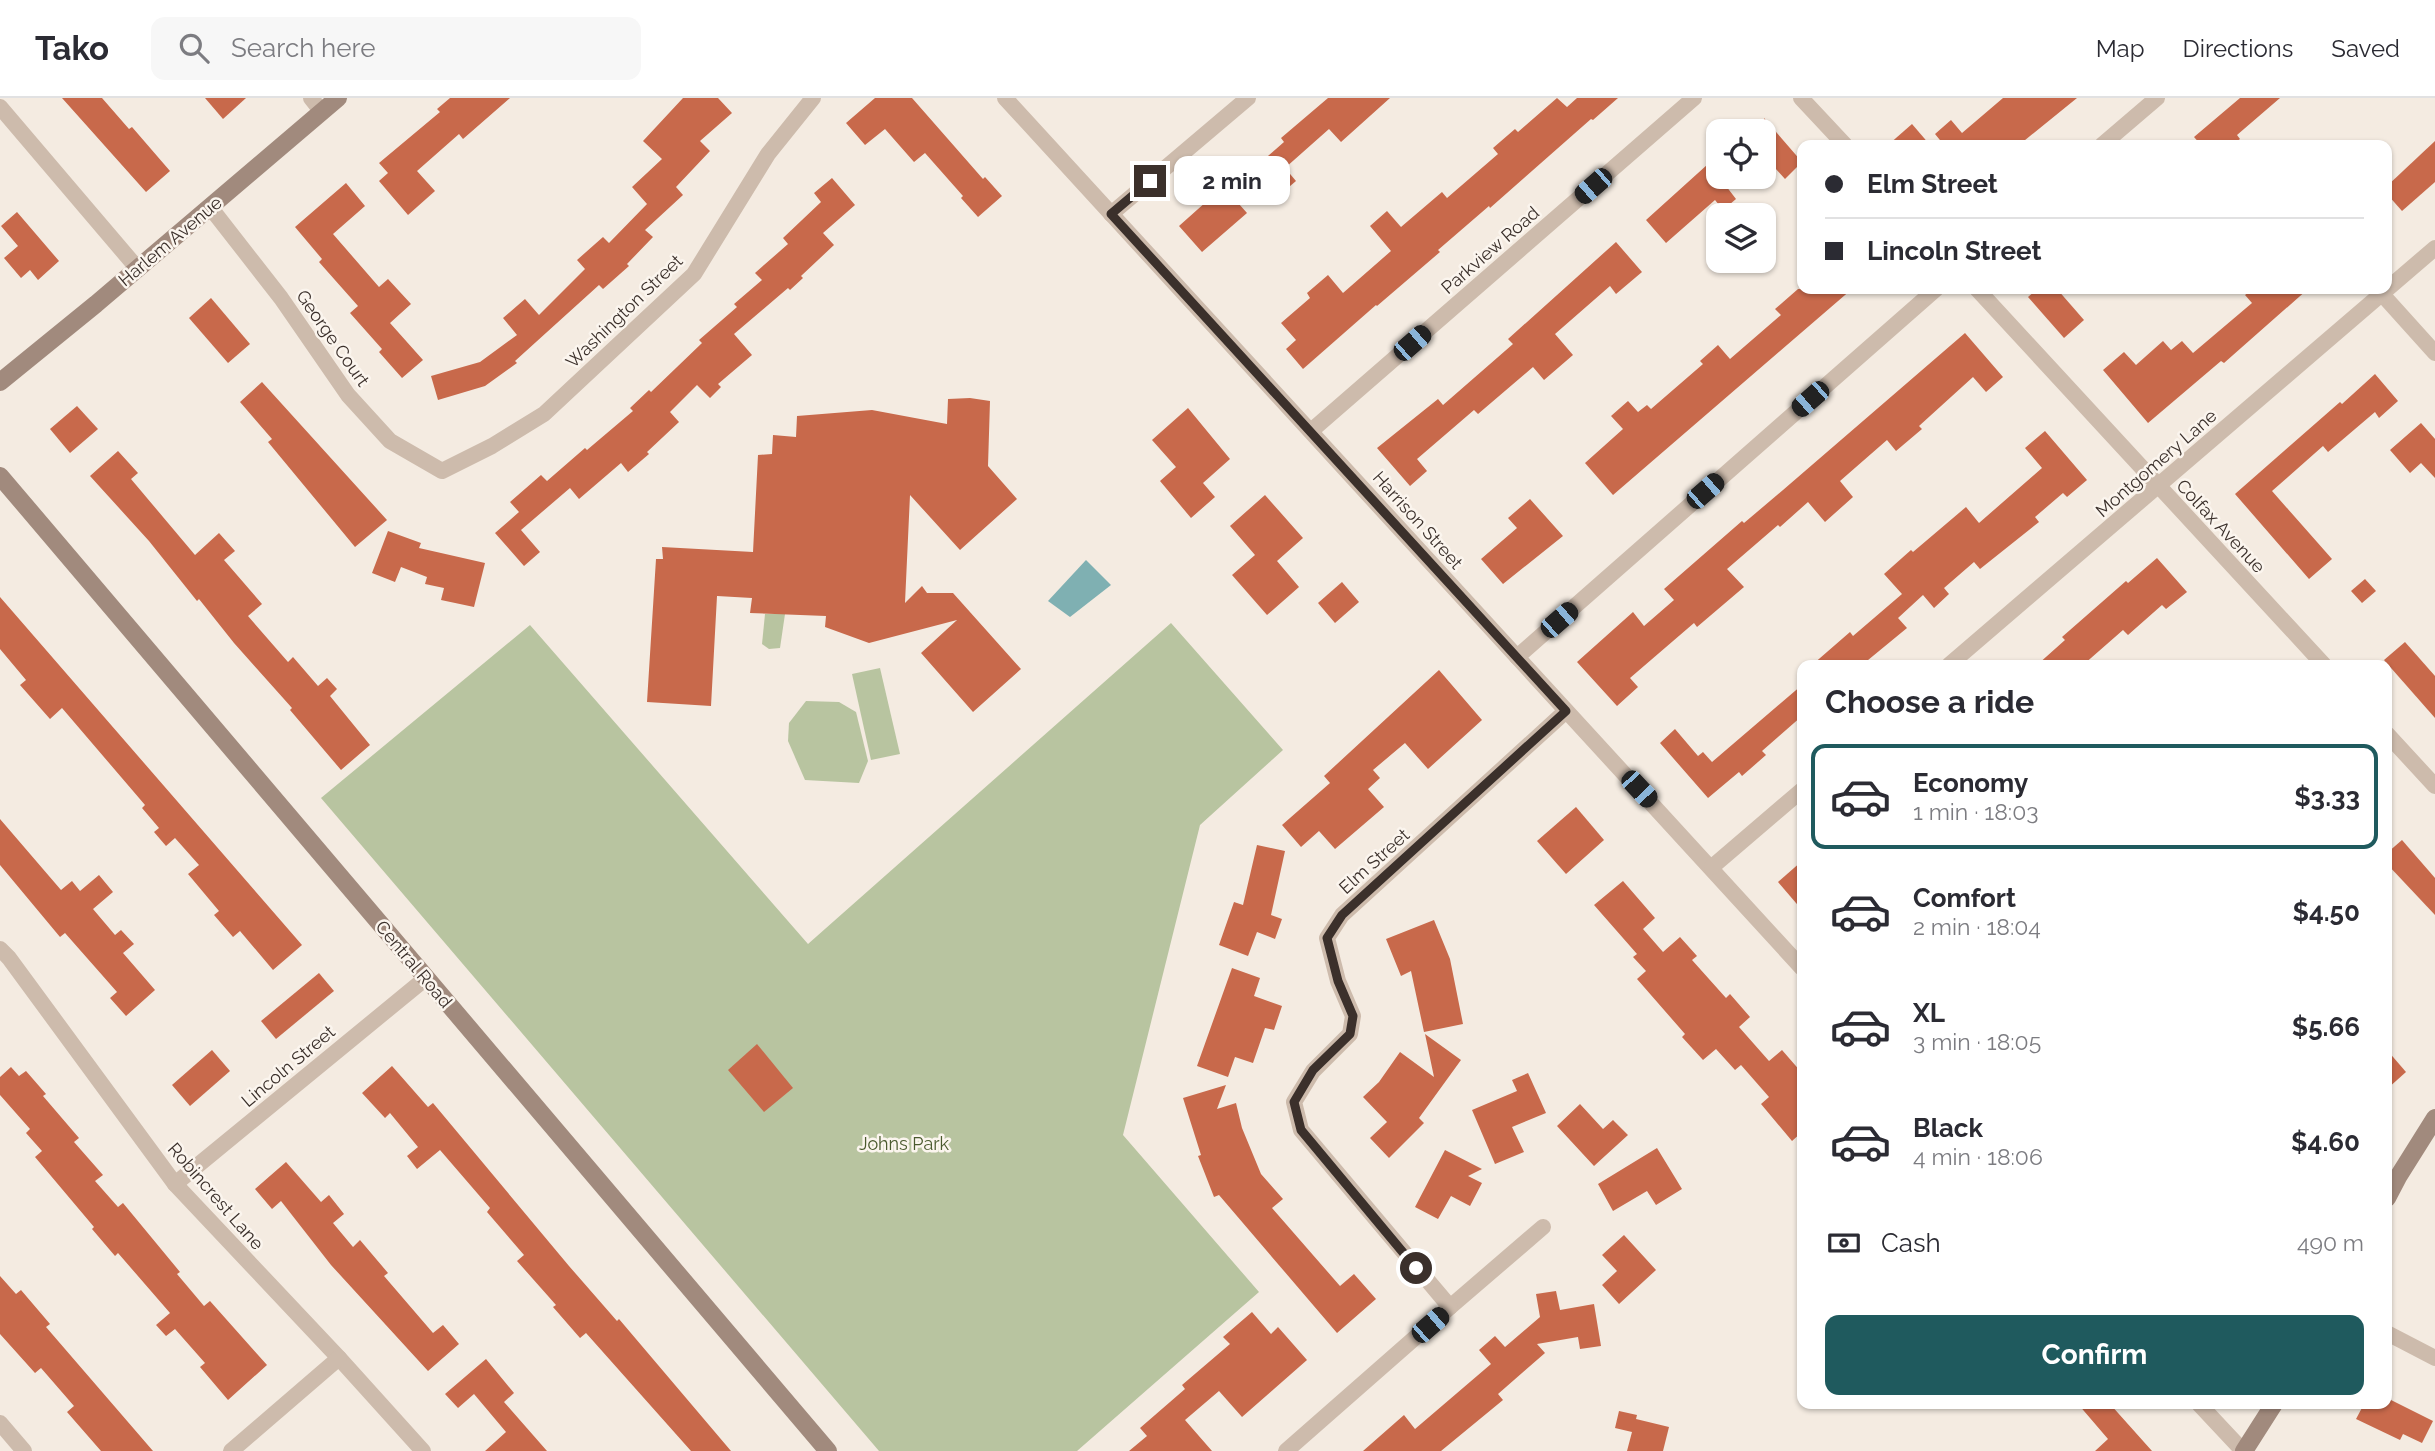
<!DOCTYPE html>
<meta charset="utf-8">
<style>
:root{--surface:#fff;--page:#f7f7f7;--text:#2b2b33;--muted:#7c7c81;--line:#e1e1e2;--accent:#1f5a5e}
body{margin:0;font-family:Raleway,sans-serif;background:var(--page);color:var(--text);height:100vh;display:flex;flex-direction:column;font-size:26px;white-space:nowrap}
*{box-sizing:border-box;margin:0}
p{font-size:23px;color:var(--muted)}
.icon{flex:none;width:38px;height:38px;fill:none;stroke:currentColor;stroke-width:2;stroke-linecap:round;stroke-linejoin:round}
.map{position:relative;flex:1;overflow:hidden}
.details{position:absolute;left:1797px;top:562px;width:595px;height:749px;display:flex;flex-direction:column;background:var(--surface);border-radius:14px;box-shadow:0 2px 5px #0004}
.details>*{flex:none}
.banner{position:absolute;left:1797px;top:42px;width:595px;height:154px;border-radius:14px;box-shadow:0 2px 5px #0004;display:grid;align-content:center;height:154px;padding:0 28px;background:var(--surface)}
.buttons{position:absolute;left:1706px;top:21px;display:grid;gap:14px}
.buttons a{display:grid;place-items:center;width:70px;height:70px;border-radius:14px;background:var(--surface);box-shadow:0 2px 5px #0004;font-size:35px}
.end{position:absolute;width:32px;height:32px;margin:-16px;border:9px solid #3b302b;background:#fff;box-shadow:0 0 0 4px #fff}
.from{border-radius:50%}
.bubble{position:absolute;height:49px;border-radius:14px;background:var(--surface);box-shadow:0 2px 5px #0004;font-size:23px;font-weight:700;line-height:49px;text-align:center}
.car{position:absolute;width:21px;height:42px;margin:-21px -10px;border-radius:9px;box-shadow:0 0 5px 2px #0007;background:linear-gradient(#222 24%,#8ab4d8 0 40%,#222 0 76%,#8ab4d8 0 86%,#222 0)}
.banner b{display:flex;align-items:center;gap:24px;height:66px;font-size:26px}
.banner b+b{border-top:2px solid var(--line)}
.banner i{width:18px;height:18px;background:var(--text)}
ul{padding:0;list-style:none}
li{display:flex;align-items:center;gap:21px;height:105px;margin:0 14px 10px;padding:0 14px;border:4px solid transparent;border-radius:14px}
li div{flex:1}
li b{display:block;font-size:26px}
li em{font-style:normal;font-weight:700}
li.active{border-color:var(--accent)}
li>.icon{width:63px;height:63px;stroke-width:1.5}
h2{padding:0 28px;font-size:32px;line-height:84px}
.pay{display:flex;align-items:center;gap:18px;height:77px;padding:0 28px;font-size:26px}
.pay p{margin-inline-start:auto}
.primary-button{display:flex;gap:14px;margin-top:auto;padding:14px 28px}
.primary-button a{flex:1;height:80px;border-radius:14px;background:var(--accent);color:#fff;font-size:28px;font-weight:700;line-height:80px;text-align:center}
header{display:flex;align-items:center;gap:42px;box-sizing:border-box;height:98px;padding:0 35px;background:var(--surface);border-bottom:2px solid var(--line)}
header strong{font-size:33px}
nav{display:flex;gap:38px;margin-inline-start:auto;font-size:24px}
.search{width:490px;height:63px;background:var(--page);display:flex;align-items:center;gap:18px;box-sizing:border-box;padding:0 24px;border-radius:14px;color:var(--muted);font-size:26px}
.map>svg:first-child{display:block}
.green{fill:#b8c4a0}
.water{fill:#7fb0b2}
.building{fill:#c8694b}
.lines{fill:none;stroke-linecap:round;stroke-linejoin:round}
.minor{stroke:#cdbbac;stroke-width:16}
.secondary{stroke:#a18a7d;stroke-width:18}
.route{stroke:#3b302b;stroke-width:9}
.labels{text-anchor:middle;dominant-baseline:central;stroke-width:5;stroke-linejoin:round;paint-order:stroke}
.street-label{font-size:18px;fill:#3b302b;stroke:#fbf5ee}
.park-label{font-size:18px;fill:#4a5a2e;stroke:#fbf5ee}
</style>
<header>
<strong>Tako</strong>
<div class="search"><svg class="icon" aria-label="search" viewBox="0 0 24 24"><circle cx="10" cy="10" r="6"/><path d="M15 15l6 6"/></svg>Search here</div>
<nav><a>Map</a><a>Directions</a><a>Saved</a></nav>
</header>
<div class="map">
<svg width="2435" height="1353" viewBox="0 0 2435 1353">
<rect width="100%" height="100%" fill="#f4ebe1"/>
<g class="green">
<path d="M765 516H785L780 550 769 551 762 546Z"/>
<path d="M1171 525 1283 652 1200 727 1123 1037 1259 1194 1077 1353H879L321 700 530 527 808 846Z"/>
<path d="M880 570 900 656 871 662 852 576Z"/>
<path d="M806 603 839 604 856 614 868 663 859 685 805 682 788 643 789 625Z"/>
</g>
<path class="water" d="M1086 462 1111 487 1070 519 1048 503Z"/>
<g class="building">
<path d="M62 0H102L129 31 132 29 170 73 146 94Z"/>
<path d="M205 0H246L223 21Z"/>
<path d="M450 0H510L463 41 459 36 417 73 435 93 408 117 379 83 388 75 379 65 440 14 437 11Z"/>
<path d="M683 0H718L732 15 700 43 710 53 676 89 683 97 645 132 653 139 627 166 629 168 603 191 599 187 515 263 517 265 485 288 438 302 431 278 480 264 517 237 503 220 525 201 539 217 585 171 577 162 603 139 609 145 647 106 632 89 662 61 643 43Z"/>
<path d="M875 0H912L983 81 985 79 1002 98 978 119 961 100 963 98 925 55 914 64 885 31 865 47 846 25Z"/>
<path d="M1328 0H1390L1341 44 1329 31 1285 70 1296 83 1276 100 1263 85 1239 106 1247 115 1202 154 1179 128 1234 79 1238 84 1284 44 1281 40Z"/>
<path d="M1557 0 1567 9 1577 0H1618L1593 22 1591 21 1490 110 1489 108 1438 152 1440 154 1377 208 1376 207 1303 271 1286 251 1296 242 1281 225 1310 200 1307 195 1328 177 1343 195 1391 153 1370 128 1387 113 1401 129 1442 94 1447 100 1498 56 1493 50 1515 31 1518 34Z"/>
<path d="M2003 0H2077L2019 47H1944L1935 36 1951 22 1962 35Z"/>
<path d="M2240 0H2280L2237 37 2240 41 2232 47H2201L2194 39Z"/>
<path d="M1764 20 1802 64 1785 81 1775 70 1764 79Z"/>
<path d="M1912 26 1930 47H1888Z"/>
<path d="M2435 43V84L2402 113 2387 96V88Z"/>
<path d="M1718 57V79H1737L1726 88 1736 101 1723 112 1715 102 1666 145 1646 122Z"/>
<path d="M832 80 855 107 823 135 834 147 801 178 803 180 790 192 788 190 734 236 752 257 718 286 721 289 710 300 697 287 670 314 679 324 647 354 649 356 628 374 621 365 579 401 570 390 521 432 540 454 524 468 495 435 519 414 510 404 541 377 547 383 585 350 587 352 633 313 630 310 649 292 651 294 702 245 699 242 737 209 734 206 762 182 755 175 788 146 783 140 821 104 814 95Z"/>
<path d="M346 85 365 108 333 136 379 189 388 181 411 206 390 225 423 262 402 280 379 254 382 251 350 215 358 208 319 164 322 161 295 129Z"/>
<path d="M17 114 59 163 38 182 30 172 21 180 4 160 18 148 1 128Z"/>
<path d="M1616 144 1642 174 1616 196 1610 188 1555 236 1573 257 1544 282 1533 269 1478 316 1474 312 1417 361 1427 373 1410 388 1377 350 1438 301 1443 307 1513 246 1508 241Z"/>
<path d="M1798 191H1852L1613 397 1585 365 1623 331 1611 318 1628 303 1638 314 1647 307 1651 311 1703 266 1700 263 1718 247 1730 261 1781 217 1775 211Z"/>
<path d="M2037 191H2057L2084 222 2064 240 2028 199Z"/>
<path d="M2253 191H2308L2224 265 2221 263 2148 325 2103 272 2124 254 2136 267 2163 243 2171 252 2182 243 2193 255 2252 205 2245 197Z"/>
<path d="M211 200 250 246 228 265 189 220Z"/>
<path d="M1965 235 2003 279 1986 294 1973 279 1919 328 1922 331 1896 353 1887 342 1840 383 1853 399 1825 424 1808 404 1780 429 1778 427 1727 471 1744 489 1697 529 1694 525 1630 580 1638 589 1617 608 1577 564 1633 514 1644 528 1674 502 1664 491 1742 423 1744 425 1783 392Z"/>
<path d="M2375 276 2398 303 2379 320 2375 314 2328 354 2323 348 2272 393 2332 461 2309 481 2235 396 2340 304 2342 306Z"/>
<path d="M262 284 387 422 355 449 268 344 272 341 240 304Z"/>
<path d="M970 300 990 303 988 368 1017 401 960 452 910 397 905 505 922 488 927 495H953L1021 571 973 614 921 555 957 522 869 545 825 529 826 518 750 515 752 500 717 498 711 608 647 604 656 461H663L662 449 753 454 758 357 772 356 773 337 796 339 797 318 872 312 947 326 948 301Z"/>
<path d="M77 308 98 331 70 355 50 331Z"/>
<path d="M1188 310 1230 361 1203 385 1215 399 1191 420 1160 383 1176 369 1152 342Z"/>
<path d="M2421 325 2435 341V380L2421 365 2410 375 2390 352Z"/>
<path d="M2045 333 2087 382 2067 399 2063 395 2035 419 2039 424 1980 471 1974 464 1944 490 1949 496 1934 510 1923 497 1898 520 1907 530 1862 567H1812L1850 534 1853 538 1902 496 1884 476 1911 452 1913 454 1966 409 1979 425 2042 370 2025 350Z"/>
<path d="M118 353 138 375 131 381 195 457 219 435 235 453 224 462 262 506 248 518 288 564 293 559 318 588 327 580 337 591 330 598 370 647 341 672 290 612 292 610 234 545 199 501 197 503 149 443 90 378Z"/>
<path d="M1265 397 1303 440 1277 463 1299 489 1267 517 1232 477 1255 457 1230 428Z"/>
<path d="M1530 401 1563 438 1503 486 1481 461 1517 430 1508 420Z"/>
<path d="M388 433 421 445 419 450 485 465 474 509 441 502 444 490 425 486 427 479 401 469 395 484 372 475Z"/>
<path d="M2157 460 2187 494 2166 511 2162 507 2128 537 2123 532 2083 567H2037L2065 542 2062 539 2126 483 2128 485Z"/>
<path d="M2365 481 2376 493 2362 505 2351 493Z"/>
<path d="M1342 484 1359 504 1335 525 1318 505Z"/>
<path d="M0 499 302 847 273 872 240 833 233 839 214 817 219 813 188 776 199 767 175 740 166 748 154 734 159 730 142 710 145 707 62 610 50 621 20 587 26 582 0 551Z"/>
<path d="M2405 544 2435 578V620L2384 562Z"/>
<path d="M1439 572 1482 622 1428 671 1405 645 1373 672 1380 680 1368 691 1384 709 1335 751 1319 733 1301 749 1282 727 1330 685 1324 678Z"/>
<path d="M1802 587V618L1762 653 1766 657 1742 678 1739 674 1708 700 1660 645 1675 631 1698 658 1703 654 1712 664Z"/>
<path d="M1576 709 1604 742 1566 776 1537 743Z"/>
<path d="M0 721 61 792 72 783 80 793 99 777 113 794 93 811 115 837 121 832 134 846 123 855 155 892 126 918 110 900 117 894 65 835 60 839 0 767Z"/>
<path d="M2402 742 2435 780V817L2387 766V755Z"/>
<path d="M1257 747 1285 753 1271 817 1282 821 1275 841 1257 834 1248 858 1219 847 1234 804 1243 807Z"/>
<path d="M1802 763V812L1778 784Z"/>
<path d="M1623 783 1655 820 1643 831 1663 854 1680 839 1697 858 1692 862 1726 900 1730 896 1750 919 1739 929 1769 963 1782 952 1802 975V1034L1792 1043 1761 1006 1769 999 1741 967 1735 972 1716 951 1703 962 1682 939 1685 936 1637 881 1646 873 1633 859 1637 856 1594 807Z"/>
<path d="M1434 822 1450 861 1463 926 1424 934 1411 873 1401 878 1386 841Z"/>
<path d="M1232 870 1260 880 1254 898 1282 908 1274 932 1265 930 1253 965 1235 959 1228 979 1197 968Z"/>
<path d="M319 875 334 893 276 941 261 923Z"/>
<path d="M1425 936 1461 962 1419 1020 1424 1025 1389 1060 1370 1040 1387 1024 1363 999 1379 984 1400 954 1434 979Z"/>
<path d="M757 946 793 990 764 1014 728 972Z"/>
<path d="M212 952 230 973 190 1008 172 987Z"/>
<path d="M2387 952 2406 974 2387 991Z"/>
<path d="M392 968 428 1009 433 1005 569 1168 617 1223 619 1221 731 1353H691L586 1235 580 1240 553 1209 556 1207 517 1163 524 1157 487 1114 490 1110 440 1052 417 1071 407 1058 418 1049 390 1015 385 1020 362 995Z"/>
<path d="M11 969 19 978 26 973 46 996 43 998 79 1040 74 1044 103 1077 95 1083 118 1109 123 1105 180 1174 177 1176 204 1208 210 1203 267 1267 228 1302 200 1269 205 1265 175 1231 166 1238 156 1227 170 1215 118 1155 115 1158 92 1131 94 1129 35 1059 42 1053 26 1035 30 1031 0 997V979Z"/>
<path d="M1528 975 1546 1015 1512 1029 1524 1054 1495 1066 1472 1012 1517 993 1512 982Z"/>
<path d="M1226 987 1217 1011 1236 1005 1242 1030 1261 1076 1283 1101 1272 1110 1340 1188 1354 1176 1376 1201 1337 1235 1219 1097 1214 1099 1198 1058 1201 1057 1183 1000Z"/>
<path d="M1580 1006 1603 1031 1613 1022 1628 1037 1594 1068 1557 1028Z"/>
<path d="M1657 1050 1682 1091 1656 1107 1647 1093 1613 1113 1598 1086Z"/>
<path d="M1445 1052 1482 1071 1468 1078 1482 1085 1470 1108 1451 1098 1438 1121 1415 1109Z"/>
<path d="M286 1064 321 1104 329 1097 344 1116 333 1125 353 1149 360 1142 388 1175 384 1178 433 1235 443 1227 459 1246 428 1273 331 1167 281 1103 272 1111 255 1091Z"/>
<path d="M1624 1137 1656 1172 1619 1206 1602 1187 1617 1173 1602 1157Z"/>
<path d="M0 1178 16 1196 21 1192 50 1226 46 1229 153 1353H101L67 1314 74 1308 41 1270 35 1275 0 1236Z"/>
<path d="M1556 1193 1560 1212 1594 1206 1601 1248 1580 1251 1578 1239 1537 1246 1545 1255 1498 1296 1503 1302 1441 1353H1363L1404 1317 1415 1331 1491 1266 1479 1252 1495 1238 1505 1249 1540 1219 1536 1196Z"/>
<path d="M1252 1214 1271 1236 1278 1229 1307 1262 1242 1319 1219 1293 1185 1322 1212 1353H1129L1147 1338 1140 1330 1185 1291 1182 1287 1230 1246 1223 1239Z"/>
<path d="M486 1261 514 1295 504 1304 547 1353H485L506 1334 474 1296 458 1310 445 1296Z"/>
<path d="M2387 1300 2433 1323 2422 1345 2403 1336 2400 1342 2356 1321 2364 1306H2387Z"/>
<path d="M2078 1306H2110L2152 1353H2095L2108 1341Z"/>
<path d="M1619 1313 1637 1317 1636 1321 1669 1329 1663 1353H1627L1632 1334 1615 1330Z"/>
</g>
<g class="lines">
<g class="minor">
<path d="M311 0 322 14"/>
<path d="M1005 0 1802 870"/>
<path d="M1801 0 1845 47"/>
<path d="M0 9 138 171"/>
<path d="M2102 47 2157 0"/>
<path d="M210 109 281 200 348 297 390 343 442 373 492 348 544 316 694 176 768 56 813 0"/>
<path d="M1111 116 1248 0"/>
<path d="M1977 191 2324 567"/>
<path d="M2381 195 2435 255"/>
<path d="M1311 333 1694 0"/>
<path d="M1517 559 1936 191"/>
<path d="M1949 567 2435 150"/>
<path d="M2387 636 2435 688"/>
<path d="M1712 769 1802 692"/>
<path d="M0 851 9 860 175 1086 339 1260 423 1353"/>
<path d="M175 1086 426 880"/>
<path d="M1450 1209 1543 1129"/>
<path d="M2387 1235 2435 1260"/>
<path d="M2199 1306 2243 1353"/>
<path d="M0 1325 24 1353"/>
<path d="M231 1353 339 1260"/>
<path d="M1286 1353 1450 1209 1301 1032 1294 1004 1313 973 1350 936 1353 918 1338 883 1327 840 1342 817 1566 613"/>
</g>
<g class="secondary">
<path d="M0 284 96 206 338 0"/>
<path d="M0 378 828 1353"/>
<path d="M2387 1100 2398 1079 2435 1020"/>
<path d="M2244 1353 2274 1306"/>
</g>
</g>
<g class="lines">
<path class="route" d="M1150 83 1111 116 1566 613 1342 817 1327 840 1338 883 1353 918 1350 936 1313 972 1294 1004 1301 1032 1416 1170"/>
</g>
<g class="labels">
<g class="street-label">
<text transform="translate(170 143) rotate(-40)">Harlem Avenue</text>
<text transform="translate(1490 152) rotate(-41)">Parkview Road</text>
<text transform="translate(624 213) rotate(-44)">Washington Street</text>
<text transform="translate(333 240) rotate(55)">George Court</text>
<text transform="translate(2156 365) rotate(-41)">Montgomery Lane</text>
<text transform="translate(1418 422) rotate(48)">Harrison Street</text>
<text transform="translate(2221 428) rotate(47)">Colfax Avenue</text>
<text transform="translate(1374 763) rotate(-42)">Elm Street</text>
<text transform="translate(414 866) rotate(50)">Central Road</text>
<text transform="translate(288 968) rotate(-40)">Lincoln Street</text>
<text transform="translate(216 1098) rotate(49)">Robincrest Lane</text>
</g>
<g class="park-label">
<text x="904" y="1045">Johns Park</text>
</g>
</g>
</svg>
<div class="buttons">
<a><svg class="icon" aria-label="locate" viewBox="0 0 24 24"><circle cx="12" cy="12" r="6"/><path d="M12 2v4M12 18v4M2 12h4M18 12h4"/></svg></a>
<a><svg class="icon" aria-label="layers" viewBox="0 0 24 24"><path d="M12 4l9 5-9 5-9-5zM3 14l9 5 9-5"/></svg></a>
</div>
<i class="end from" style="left:1416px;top:1170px"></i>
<i class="end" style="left:1150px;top:83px"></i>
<div class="bubble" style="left:1174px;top:58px;width:116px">2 min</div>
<i class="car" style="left:1593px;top:88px;rotate:229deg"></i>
<i class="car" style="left:1412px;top:245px;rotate:49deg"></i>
<i class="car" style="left:1810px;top:301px;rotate:229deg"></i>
<i class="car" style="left:1705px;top:393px;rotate:49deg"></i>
<i class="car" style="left:1559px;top:522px;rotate:49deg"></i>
<i class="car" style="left:1639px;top:691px;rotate:137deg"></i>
<i class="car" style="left:1430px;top:1227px;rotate:49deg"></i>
<div class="banner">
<b><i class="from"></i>Elm Street</b>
<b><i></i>Lincoln Street</b>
</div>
<section class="details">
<h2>Choose a ride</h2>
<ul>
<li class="active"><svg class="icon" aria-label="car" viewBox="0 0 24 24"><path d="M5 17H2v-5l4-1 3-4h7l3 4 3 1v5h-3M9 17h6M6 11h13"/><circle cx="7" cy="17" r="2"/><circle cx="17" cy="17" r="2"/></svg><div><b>Economy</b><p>1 min · 18:03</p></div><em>$3.33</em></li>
<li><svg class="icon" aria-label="car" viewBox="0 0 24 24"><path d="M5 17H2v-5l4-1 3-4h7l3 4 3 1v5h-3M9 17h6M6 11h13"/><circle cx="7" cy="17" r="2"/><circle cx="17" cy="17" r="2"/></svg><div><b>Comfort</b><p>2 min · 18:04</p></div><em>$4.50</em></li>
<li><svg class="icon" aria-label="car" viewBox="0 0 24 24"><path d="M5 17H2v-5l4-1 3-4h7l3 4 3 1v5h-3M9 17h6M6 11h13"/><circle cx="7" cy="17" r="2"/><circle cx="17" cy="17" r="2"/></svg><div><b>XL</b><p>3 min · 18:05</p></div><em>$5.66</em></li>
<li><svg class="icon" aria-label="car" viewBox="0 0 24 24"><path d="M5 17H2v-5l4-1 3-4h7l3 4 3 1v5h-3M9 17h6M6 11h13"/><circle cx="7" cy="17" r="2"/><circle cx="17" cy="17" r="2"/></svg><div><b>Black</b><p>4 min · 18:06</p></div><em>$4.60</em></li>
</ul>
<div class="pay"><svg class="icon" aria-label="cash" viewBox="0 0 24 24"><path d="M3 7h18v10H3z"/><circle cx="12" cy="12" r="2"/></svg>Cash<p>490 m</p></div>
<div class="primary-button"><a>Confirm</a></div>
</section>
</div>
